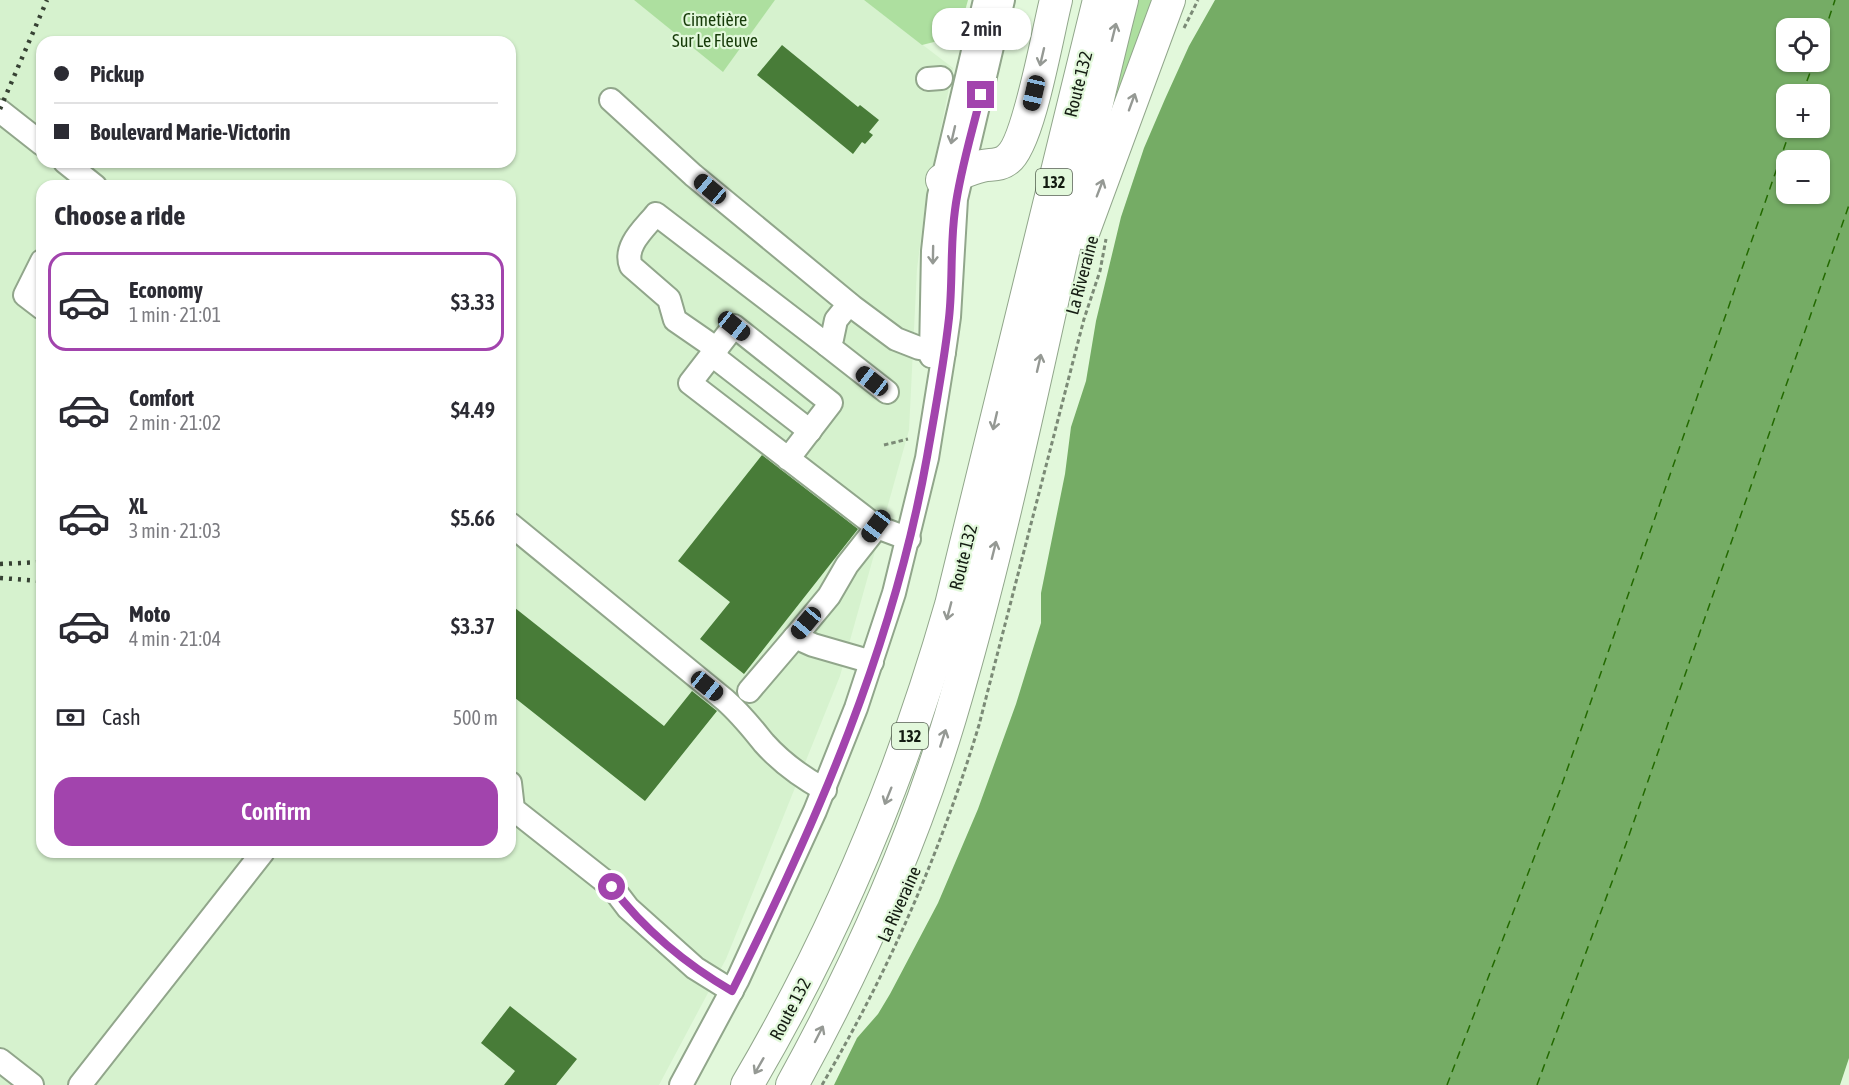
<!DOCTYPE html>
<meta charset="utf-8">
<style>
:root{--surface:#fff;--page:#f2f2f3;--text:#2b2b33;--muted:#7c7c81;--line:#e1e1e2;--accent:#a244ad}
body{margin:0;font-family:"Asap Condensed",sans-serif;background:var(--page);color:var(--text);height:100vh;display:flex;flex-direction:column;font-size:22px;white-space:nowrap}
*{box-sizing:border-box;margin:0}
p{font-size:20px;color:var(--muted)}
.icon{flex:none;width:33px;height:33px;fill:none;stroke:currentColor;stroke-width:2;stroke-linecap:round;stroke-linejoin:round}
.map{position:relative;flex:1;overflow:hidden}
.panel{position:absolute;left:36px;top:180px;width:480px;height:678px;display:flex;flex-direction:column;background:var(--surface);border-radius:18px;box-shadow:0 2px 4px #0004}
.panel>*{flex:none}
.guide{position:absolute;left:36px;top:36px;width:480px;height:132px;border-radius:18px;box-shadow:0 2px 4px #0004;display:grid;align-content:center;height:132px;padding:0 18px;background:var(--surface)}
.controls{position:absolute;left:1776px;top:18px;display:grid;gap:12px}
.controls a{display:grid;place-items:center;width:54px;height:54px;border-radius:12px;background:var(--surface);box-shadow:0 2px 4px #0004;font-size:30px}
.end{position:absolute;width:27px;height:27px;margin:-14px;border:8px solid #a244ad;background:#fff;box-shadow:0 0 0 3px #fff}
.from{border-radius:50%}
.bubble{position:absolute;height:42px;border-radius:18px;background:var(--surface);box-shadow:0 2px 4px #0004;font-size:20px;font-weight:600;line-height:42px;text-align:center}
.car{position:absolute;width:18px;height:36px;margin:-18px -9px;border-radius:8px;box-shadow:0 0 4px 2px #0007;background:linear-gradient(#222 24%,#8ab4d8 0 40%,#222 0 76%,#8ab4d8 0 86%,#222 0)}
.guide b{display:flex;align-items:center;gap:21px;height:57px;font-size:22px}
.guide b+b{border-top:2px solid var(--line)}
.guide i{width:15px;height:15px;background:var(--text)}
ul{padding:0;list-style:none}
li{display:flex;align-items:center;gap:18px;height:99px;margin:0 12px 9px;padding:0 6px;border:3px solid transparent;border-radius:18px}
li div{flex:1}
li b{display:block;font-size:22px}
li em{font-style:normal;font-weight:600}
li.active{border-color:var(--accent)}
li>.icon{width:54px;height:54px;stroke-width:1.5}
h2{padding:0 18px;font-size:27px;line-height:72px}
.pay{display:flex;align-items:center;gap:15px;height:66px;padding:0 18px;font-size:22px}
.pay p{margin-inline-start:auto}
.cta{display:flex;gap:12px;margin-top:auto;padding:12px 18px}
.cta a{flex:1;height:69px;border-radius:18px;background:var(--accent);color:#fff;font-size:24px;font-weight:600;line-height:69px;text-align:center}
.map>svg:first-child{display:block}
.built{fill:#d6f2ce;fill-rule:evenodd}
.green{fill:#addf9f}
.water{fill:#75ac65;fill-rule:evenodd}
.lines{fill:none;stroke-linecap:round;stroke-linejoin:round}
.ferry{stroke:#236900;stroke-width:1.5;stroke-dasharray:8 6;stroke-linecap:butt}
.building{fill:#487c38}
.minor-casing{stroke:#91a68b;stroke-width:26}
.highway-casing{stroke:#91a68b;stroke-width:34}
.path{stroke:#7b8a76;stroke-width:3;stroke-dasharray:4.5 3;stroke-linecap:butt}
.minor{stroke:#fff;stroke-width:22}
.highway{stroke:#fff;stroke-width:32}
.rail{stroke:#364133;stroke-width:4.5;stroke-dasharray:3 6;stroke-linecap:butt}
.oneway{stroke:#959994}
.route{stroke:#a244ad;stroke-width:8}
.labels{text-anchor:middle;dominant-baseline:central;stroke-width:4.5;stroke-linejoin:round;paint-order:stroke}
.shield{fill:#e2f8db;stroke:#525e4e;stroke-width:1.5}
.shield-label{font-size:16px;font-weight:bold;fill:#141c12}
.park-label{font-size:18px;fill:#173b09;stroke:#e2f8db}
.street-label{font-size:18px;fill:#141c12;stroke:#e2f8db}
</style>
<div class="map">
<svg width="1849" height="1085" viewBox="0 0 1849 1085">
<rect width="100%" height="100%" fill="#e2f8db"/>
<path class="built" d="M0 0H634L723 71 775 0H864L953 68 925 207 917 269 909 430 840 676 726 959 659 1085H0ZM42 42H510V162H42ZM42 186H510V852H42Z"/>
<g class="green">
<path d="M634 0H775L723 72Z"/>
<path d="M864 0H968L958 36 922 45Z"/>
<path d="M1137 0H1155L1104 135Z"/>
</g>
<path class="water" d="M1215 0H1849V1058L1840 1085H834L857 1038 878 1014 890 994 938 903 978 809 1016 704 1041 623V593L1065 474 1071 427 1086 381 1096 321 1121 217 1144 148 1165 99 1189 46ZM1786 28H1820V62H1786ZM1786 94H1820V128H1786ZM1786 160H1820V194H1786Z"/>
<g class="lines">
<g class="ferry">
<path d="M1820 45 1835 0"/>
<path d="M1802 94 1814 62"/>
<path d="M1447 1085 1560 790 1791 128"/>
<path d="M1537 1085 1626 844 1849 205"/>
</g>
</g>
<g class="building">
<path d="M782 45 858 107 860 105 879 120 869 132 873 135 865 144 862 142 853 154 757 75Z"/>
<path d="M762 455 858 529 744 674 700 639 730 602 678 561Z"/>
<path d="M510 604 664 726 692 691 717 711 645 801 510 694Z"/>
<path d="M510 1006 577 1059 556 1085H504L515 1071 481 1043Z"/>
</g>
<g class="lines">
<defs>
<g id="minor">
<path d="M928 79 941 78"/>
<path d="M611 100 693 175 853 307 896 339 919 348 944 352"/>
<path d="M0 111 42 144"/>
<path d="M65 162 95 186"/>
<path d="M42 261 25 295 42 308"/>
<path d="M849 304 836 320 832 339 827 345 887 392"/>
<path d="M717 349 675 320 669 299 631 266C623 246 645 228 656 214L827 345"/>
<path d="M712 355 810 431"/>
<path d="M931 356 933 251 939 196 985 0"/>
<path d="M788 459 831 403 734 326 690 383 877 527"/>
<path d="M510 524 725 700C741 714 751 727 764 743 780 761 803 778 825 790"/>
<path d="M795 637 829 596 847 565 877 527 909 539"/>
<path d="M749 691 795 637 813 645 872 662"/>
<path d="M510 783 513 809 612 887 628 908 695 968 732 991"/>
<path d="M0 1060 32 1085"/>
<path d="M80 1085 263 852"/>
<path d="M681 1085 738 979 815 811 856 708 894 593 927 458 944 352 949 317 956 199 1003 0"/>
</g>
<g id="highway">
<path d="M942 180C955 176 969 169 982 166 991 164 1000 166 1008 159 1029 143 1048 31 1056 0"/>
<path d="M1083 233 1169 0"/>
<path d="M747 1085C836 934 903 773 951 605L1099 0"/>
<path d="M792 1085C856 969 912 845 950 718 1020 482 1061 238 1122 0"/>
</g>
</defs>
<use href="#minor" class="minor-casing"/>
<use href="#highway" class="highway-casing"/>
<g class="path">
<path d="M1184 28 1198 0"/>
<path d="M884 445 908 439"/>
<path d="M822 1085C889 971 941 851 979 725L1084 319 1100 271 1106 239"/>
</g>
<use href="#minor" class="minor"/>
<use href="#highway" class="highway"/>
<g class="rail">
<path d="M0 109 47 0"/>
<path d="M0 564 42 562"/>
<path d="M0 578 42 581"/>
</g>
</g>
<defs><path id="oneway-shaft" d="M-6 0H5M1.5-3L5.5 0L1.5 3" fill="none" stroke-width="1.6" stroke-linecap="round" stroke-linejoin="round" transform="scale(1.5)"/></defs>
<g class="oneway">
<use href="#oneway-shaft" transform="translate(1114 32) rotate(-76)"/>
<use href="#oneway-shaft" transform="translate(1042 57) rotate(103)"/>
<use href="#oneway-shaft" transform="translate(1132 102) rotate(-70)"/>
<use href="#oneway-shaft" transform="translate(953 135) rotate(103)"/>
<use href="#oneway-shaft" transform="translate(1100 188) rotate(-69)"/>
<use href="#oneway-shaft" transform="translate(933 255) rotate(91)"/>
<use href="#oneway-shaft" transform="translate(1039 363) rotate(-77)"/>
<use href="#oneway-shaft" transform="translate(995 421) rotate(103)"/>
<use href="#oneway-shaft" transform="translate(994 550) rotate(-76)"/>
<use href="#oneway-shaft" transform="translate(949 611) rotate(105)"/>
<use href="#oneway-shaft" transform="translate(943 738) rotate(-72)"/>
<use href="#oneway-shaft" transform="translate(888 796) rotate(112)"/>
<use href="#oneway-shaft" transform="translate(819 1034) rotate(-63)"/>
<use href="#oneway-shaft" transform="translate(759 1066) rotate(120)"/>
</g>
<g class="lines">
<path class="route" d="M612 887C643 929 687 965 732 991 817 823 894 644 927 457 935 411 944 364 949 318 953 282 950 245 955 210 960 171 972 133 981 95"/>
</g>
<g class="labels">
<g class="shield">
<rect x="1036" y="169" width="36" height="26" rx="4.5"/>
<rect x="892" y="723" width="36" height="26" rx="4.5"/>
</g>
<g class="shield-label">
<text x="1054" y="182">132</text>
<text x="910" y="736">132</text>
</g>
<g class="park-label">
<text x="715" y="19">Cimetière<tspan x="715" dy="21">Sur Le Fleuve</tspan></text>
</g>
<g class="street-label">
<text transform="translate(1078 84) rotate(-76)">Route 132</text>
<text transform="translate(1082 275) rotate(-75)">La Riveraine</text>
<text transform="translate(963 557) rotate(-76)">Route 132</text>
<text transform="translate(899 904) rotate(-66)">La Riveraine</text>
<text transform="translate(790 1009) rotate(-62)">Route 132</text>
</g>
</g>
</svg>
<div class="controls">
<a><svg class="icon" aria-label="locate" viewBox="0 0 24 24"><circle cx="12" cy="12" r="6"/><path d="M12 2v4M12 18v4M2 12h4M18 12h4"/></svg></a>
<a>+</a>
<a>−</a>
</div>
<i class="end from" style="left:612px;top:887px"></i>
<i class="end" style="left:981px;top:95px"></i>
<div class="bubble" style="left:932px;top:8px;width:99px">2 min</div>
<i class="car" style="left:1034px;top:93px;rotate:193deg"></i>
<i class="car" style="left:710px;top:189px;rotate:310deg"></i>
<i class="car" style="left:734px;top:326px;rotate:129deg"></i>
<i class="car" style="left:872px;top:381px;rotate:308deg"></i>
<i class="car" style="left:876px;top:526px;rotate:217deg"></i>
<i class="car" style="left:806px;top:623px;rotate:220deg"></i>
<i class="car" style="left:707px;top:686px;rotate:129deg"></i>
<div class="guide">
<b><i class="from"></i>Pickup</b>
<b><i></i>Boulevard Marie-Victorin</b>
</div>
<section class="panel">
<h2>Choose a ride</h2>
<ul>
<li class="active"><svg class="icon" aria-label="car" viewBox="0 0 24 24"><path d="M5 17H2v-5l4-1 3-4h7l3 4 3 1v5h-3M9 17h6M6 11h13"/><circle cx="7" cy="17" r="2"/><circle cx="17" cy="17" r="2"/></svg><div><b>Economy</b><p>1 min · 21:01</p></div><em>$3.33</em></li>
<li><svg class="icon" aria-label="car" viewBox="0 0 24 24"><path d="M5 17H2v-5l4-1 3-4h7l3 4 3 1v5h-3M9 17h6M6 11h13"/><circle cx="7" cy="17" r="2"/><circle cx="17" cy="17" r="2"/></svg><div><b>Comfort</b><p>2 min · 21:02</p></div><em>$4.49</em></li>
<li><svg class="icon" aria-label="car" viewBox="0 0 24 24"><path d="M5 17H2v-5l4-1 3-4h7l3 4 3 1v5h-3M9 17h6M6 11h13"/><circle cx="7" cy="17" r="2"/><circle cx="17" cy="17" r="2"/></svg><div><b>XL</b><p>3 min · 21:03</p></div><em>$5.66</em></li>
<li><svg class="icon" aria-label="car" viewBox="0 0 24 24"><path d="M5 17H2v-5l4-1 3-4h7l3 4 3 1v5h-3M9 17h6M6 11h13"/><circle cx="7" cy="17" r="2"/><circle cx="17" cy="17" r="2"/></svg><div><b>Moto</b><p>4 min · 21:04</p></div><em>$3.37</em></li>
</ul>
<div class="pay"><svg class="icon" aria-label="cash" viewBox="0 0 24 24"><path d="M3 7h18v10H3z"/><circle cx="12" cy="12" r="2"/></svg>Cash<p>500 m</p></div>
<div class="cta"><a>Confirm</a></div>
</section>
</div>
